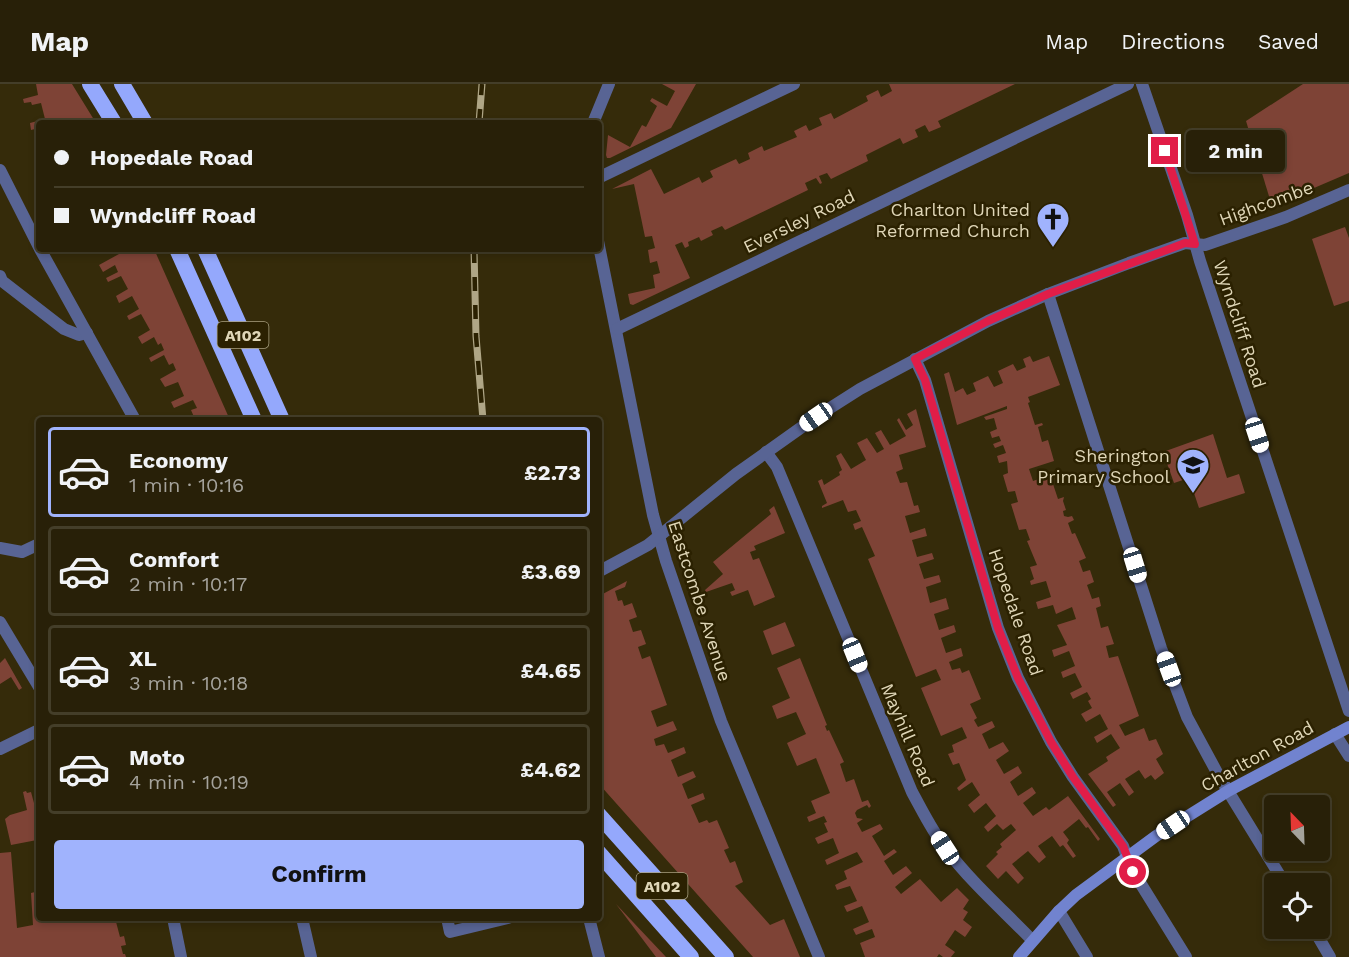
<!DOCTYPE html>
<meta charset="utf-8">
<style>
:root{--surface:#282008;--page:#302812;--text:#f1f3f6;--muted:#a5a39c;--line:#443e29;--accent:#a0b3fd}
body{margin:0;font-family:"Work Sans",sans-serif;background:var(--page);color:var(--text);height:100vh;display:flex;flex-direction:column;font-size:22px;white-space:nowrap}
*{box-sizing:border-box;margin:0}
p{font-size:20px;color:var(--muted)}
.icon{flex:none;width:33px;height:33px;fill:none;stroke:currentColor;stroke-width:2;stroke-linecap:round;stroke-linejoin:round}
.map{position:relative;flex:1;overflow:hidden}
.drawer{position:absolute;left:36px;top:333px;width:566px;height:504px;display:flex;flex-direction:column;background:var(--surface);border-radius:6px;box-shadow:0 3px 9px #0003,0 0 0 2px var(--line)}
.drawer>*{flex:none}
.top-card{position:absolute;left:36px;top:36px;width:566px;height:132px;border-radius:6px;box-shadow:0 3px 9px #0003,0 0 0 2px var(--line);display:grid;align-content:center;height:132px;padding:0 18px;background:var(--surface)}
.needle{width:39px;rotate:337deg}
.fabs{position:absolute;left:1264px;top:711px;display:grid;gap:12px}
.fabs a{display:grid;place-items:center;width:66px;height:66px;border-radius:6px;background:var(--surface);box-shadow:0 3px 9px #0003,0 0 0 2px var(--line);font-size:30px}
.end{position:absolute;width:27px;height:27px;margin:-14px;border:8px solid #e11d48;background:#fff;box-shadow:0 0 0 3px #fff}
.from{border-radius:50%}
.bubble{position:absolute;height:42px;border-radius:6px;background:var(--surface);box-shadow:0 3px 9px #0003,0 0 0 2px var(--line);font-size:20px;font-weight:700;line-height:42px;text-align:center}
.car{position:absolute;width:18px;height:36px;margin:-18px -9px;border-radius:8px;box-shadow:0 0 4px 2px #0007;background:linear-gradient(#fff 24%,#345 0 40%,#fff 0 76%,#345 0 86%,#fff 0)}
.top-card b{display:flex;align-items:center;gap:21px;height:57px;font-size:22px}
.top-card b+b{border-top:2px solid var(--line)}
.top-card i{width:15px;height:15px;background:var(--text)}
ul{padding:10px 0 0;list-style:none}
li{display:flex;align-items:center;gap:18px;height:90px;margin:0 12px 9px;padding:0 6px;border:3px solid var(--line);border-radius:6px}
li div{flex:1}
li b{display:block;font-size:22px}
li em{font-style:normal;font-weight:700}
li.on{border-color:var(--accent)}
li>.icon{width:54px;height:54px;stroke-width:1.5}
.button{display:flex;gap:12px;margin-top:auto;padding:12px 18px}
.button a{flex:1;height:69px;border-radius:6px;background:var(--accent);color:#111;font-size:24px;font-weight:700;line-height:69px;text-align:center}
header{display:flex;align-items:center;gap:36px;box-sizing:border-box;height:84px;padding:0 30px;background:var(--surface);border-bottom:2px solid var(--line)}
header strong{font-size:28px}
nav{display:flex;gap:33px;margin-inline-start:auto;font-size:21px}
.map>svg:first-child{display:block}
.green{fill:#7e4336}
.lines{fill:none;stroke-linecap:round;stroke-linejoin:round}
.minor{stroke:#586494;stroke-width:12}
.tertiary{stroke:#586494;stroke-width:12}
.secondary{stroke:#7183cf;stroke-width:12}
.trunk{stroke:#94a8fc;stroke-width:16}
.rail-casing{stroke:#afa686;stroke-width:7}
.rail{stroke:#2b2101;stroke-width:4.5;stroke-dasharray:14;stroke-linecap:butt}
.route{stroke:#e11d48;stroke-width:8}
.labels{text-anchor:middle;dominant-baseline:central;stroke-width:5;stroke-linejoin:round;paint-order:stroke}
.shield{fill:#2b2101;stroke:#a9a080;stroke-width:1.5}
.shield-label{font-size:16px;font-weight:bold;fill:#dfd6b7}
.street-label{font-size:18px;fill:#dfd6b7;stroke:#2b2101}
.poi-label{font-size:18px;fill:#dfd6b7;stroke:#2b2101;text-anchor:end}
</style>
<header>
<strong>Map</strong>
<nav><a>Map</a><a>Directions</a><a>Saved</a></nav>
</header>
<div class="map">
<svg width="1349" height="873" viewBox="0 0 1349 873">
<rect width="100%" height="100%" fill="#352b0a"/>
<g class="green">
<path d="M36 0H72L96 39H39V44L31 46 30 39 45 35 41 19 32 21 31 18 24 19 23 15 38 11Z"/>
<path d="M662 0H696L671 44 610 74H607L606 71 608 51 630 63 642 41 646 43 657 22 650 17 652 14 667 22 675 7Z"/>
<path d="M889 0H1015L938 37 941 43 929 48 925 41 915 46 918 53 903 60 900 54 866 71 868 77 831 95 827 89 819 92 822 99 820 100 816 94 805 99 808 106 725 146 722 142 711 147 713 151 701 157 699 153 688 158 689 162 685 164 682 158 675 161 690 194 633 221 630 220 628 210 655 204 653 191 660 189 657 177 650 179 648 166 655 164 652 152 645 153 634 100 612 105 651 85 664 110 699 93 702 99 713 93 710 87 736 75 739 80 750 75 748 69 762 62 764 67 797 53 794 47 806 41 809 47 822 41 819 34 831 29 834 35 868 17 866 12 878 6 881 13 892 7Z"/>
<path d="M1303 0H1349V89L1272 122 1246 37Z"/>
<path d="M1345 143 1349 154V217L1334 222 1312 155Z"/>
<path d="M117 165H154L230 336H188L194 333 191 326 197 324 193 316 174 324 171 318 184 312 178 298 165 303 160 295 176 286 173 279 169 281 164 271 151 278 149 274 164 266 161 259 158 261 154 253 142 260 138 253 150 246 141 230 129 236 127 232 139 225 132 212 119 219 116 212 128 205 121 192 108 198 106 194 118 188 115 181 103 188 99 181 119 170Z"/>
<path d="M1030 272 1033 278 1049 272 1060 301 1028 313 1030 318 1028 319 1035 341 1042 339 1043 341 1038 343 1042 358 1048 356 1054 377 1029 385 1033 397 1050 391 1058 415 1064 413 1063 417 1066 426 1063 427 1064 432 1068 433 1072 432 1074 436 1068 439 1072 450 1075 449 1086 474 1079 477 1083 488 1090 486 1094 498 1087 501 1092 515 1099 513 1101 522 1096 524 1101 544 1108 542 1114 560 1106 562 1109 574 1118 572 1139 632 1119 641 1125 652 1144 644 1149 657 1156 655 1163 670 1156 675 1164 689 1155 696 1151 691 1145 695 1139 686 1125 695 1134 708 1129 712 1120 699 1107 708 1116 721 1113 723 1088 690 1108 677 1106 673 1120 664 1111 650 1097 659 1094 653 1108 645 1100 630 1086 638 1081 630 1092 624 1088 617 1091 615 1087 608 1073 615 1070 609 1082 603 1075 589 1063 594 1061 588 1075 582 1069 567 1054 573 1052 566 1067 561 1057 541 1076 535 1072 523 1056 530 1053 521 1038 525 1036 518 1051 513 1046 497 1031 501 1030 497 1034 495 1030 483 1037 481 1027 457 1030 456 1026 445 1019 446 1011 420 1018 418 1015 407 1008 408 1003 391 1008 389 1007 377 999 379 997 372 1006 369 1003 361 995 364 993 360 1001 357 999 352 992 354 990 348 997 345 994 334 986 336 984 333 1007 325V322L957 341 944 290 949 288 955 308 963 304 967 311 976 307 973 299 988 292 994 303 1003 299 998 287 1013 280 1017 287 1026 283 1023 275Z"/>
<path d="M916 325 926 363 899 371 903 385 896 388 900 399 907 398 914 422 918 421 920 428 905 432 910 449 925 444 927 452 912 456 917 473 932 469 934 475 919 480 924 495 939 491 941 498 926 503 930 519 946 514 949 525 934 530 939 546 954 541 956 548 941 554 946 569 961 564 963 572 949 578 952 586 960 584 962 589 969 586 981 615 970 620 977 634 974 636 978 643 992 637 995 643 982 650 989 665 1003 658 1009 667 996 676 1004 690 1018 682 1022 689 1010 698 1018 712 1032 703 1036 709 1023 719 1033 732 1046 723 1049 726 1068 712 1100 755 1098 757 1088 743 1086 744 1079 735 1063 748 1069 756 1067 759 1076 772 1073 774 1063 761 1060 763 1052 752 1038 762 1046 773 1039 779 1028 767 1012 780 1024 794 1018 800 1006 787 998 795 986 782 998 770 996 768 1002 763 1000 760 1016 746 1011 740 1003 746 997 740 988 748 984 743 996 732 986 719 974 729 968 721 980 711 972 698 959 707 957 704 966 696 959 679 953 681 948 670 954 668 952 661 967 654 962 643 941 652 921 604 941 596 936 585 916 593 868 475 875 472 862 443 855 446 853 440 861 437 856 426 848 428 843 416 822 424V422L827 419 818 397 822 395 824 401 840 391 839 388 842 386 836 372 841 369 851 385 866 376 857 359 867 354 877 369 884 365 875 349 881 346 890 361 906 352 897 336 899 334 906 346 913 341 907 330Z"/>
<path d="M1213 350 1227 394 1239 390 1245 409 1199 424 1189 394 1174 399 1163 368Z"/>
<path d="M774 422 785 449 754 462 756 466 750 468 753 476 759 474 775 513 754 522 748 506 732 512 730 508 735 506 732 499 706 508 705 506 723 490 713 478 771 430 769 426Z"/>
<path d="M627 497 625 503 615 507 618 517 622 516 624 522 632 519 637 533 629 536 633 548 641 546 646 560 638 563 642 575 650 572 667 621 651 627 657 643 673 637 677 646 654 655 656 662 664 660 668 669 684 663 686 669 671 676 678 693 693 687 696 693 682 700 688 715 703 709 705 715 691 721 699 739 707 736 709 739 717 736 729 764 724 766 730 779 735 777 743 798 735 802 770 841 784 835 800 873H753L599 700V512Z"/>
<path d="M785 538 795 562 772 571 763 547Z"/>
<path d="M5 574 22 604 19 606 11 593 0 600V579Z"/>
<path d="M800 574 827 641 825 642 827 647 829 646 844 678 840 680 846 698 854 695 862 718 868 716 871 722 869 724 867 721 857 726 855 729 857 734 863 735 857 739 862 748 880 740 883 745 872 752 884 772 894 765 897 768 884 777 893 791 906 782 912 789 895 803 901 810 920 795 941 818 957 804 969 816 963 825 968 828 963 836 972 843 965 853 955 846 945 861 955 868 951 873H943L939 870 937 873H865L860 859 875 853 872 845 856 851 853 845 869 838 862 822 847 828 844 822 857 817 850 802 837 806 835 801 847 795 844 787 863 778 857 768 827 781 825 776 839 769 833 754 818 760 815 754 828 748 824 739 827 738 824 732 809 738 807 733 816 729 811 717 830 709 816 674 797 682 787 659 806 650 796 628 777 635 772 622 790 614 777 584Z"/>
<path d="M26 707 27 709 31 708 34 719 39 718V777L37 756 11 761 5 735 10 731 27 726 23 708Z"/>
<path d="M11 768 17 844 33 841 31 809 39 807V834H115L120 853 124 852 126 861 121 862 123 870H125L126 873H0V769Z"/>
<path d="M616 820 666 873H656Z"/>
</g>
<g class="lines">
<g class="minor">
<path d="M1142 0 1187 131 1200 177 1349 627"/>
<path d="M593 39 609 0"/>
<path d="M598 94 794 0"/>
<path d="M598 157 653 431 666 477 721 637 819 873"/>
<path d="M0 192 2 197 64 245 79 251 87 249"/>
<path d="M1048 210 1161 564 1187 633 1220 694 1285 800"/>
<path d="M617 245 1128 0"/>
<path d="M915 275 925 296 998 544 1018 594 1051 658 1073 693 1123 762 1131 784 1186 873"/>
<path d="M766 368 777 383 912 708C923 728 932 747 946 765 971 798 1003 826 1032 856"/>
<path d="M0 464 22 468 39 460"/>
<path d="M598 488 648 461 736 390 816 333 860 305 988 237 1048 210 1129 179 1185 159 1205 161 1286 133 1349 106"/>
<path d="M0 538 39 603"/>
<path d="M1335 650 1349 672"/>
<path d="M0 665 39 646"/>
<path d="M1059 827 1087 873"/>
<path d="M173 834 181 873"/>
<path d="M447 834 450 848 508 834"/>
<path d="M589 834 599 873"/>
<path d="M1313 844 1330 873"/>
</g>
<g class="tertiary">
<path d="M0 86 39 163"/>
<path d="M40 165 135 336"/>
<path d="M302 834 311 873"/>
</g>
<path class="secondary" d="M1019 873 1059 827 1076 811 1156 752 1228 707 1349 643"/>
<g class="trunk">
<path d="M90 0 114 39"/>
<path d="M122 0 145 39"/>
<path d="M177 165 254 336"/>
<path d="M205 165 282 336"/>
<path d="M598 730 726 873"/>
<path d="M598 768 691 873"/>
</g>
<defs>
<g id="rail">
<path d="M479 39 482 0"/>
<path d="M474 165 476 252 483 336"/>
</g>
</defs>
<use href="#rail" class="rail-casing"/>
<use href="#rail" class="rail"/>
</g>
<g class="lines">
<path class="route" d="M1133 788 1123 762 1073 693 1051 658 1018 594 998 544 925 296 915 275 988 237 1048 210 1172 164 1185 159 1195 160 1165 67"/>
</g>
<defs>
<symbol id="church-pin" viewBox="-11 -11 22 30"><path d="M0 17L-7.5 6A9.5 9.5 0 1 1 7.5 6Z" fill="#a0b3fd" stroke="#2b2101"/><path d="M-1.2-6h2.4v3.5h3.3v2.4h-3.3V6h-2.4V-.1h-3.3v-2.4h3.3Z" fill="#111"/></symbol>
<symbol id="school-pin" viewBox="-11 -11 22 30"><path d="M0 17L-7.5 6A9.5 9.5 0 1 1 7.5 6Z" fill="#a0b3fd" stroke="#2b2101"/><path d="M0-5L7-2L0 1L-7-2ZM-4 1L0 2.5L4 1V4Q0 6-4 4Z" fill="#111"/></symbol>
</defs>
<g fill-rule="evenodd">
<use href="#church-pin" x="1034" y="116" width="38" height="52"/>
<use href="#school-pin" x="1174" y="362" width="38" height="52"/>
</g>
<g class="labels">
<g class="shield">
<rect x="217.5" y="238" width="51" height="26" rx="4.5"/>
<rect x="636.5" y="789" width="51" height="26" rx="4.5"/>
</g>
<g class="shield-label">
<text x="243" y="251">A102</text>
<text x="662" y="802">A102</text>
</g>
<g class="street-label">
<text transform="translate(1266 119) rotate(-20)">Highcombe</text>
<text transform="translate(799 137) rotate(-26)">Eversley Road</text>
<text transform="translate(1240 240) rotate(72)">Wyndcliff Road</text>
<text transform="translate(700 517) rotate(72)">Eastcombe Avenue</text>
<text transform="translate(1016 528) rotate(71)">Hopedale Road</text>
<text transform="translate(908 651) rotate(67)">Mayhill Road</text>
<text transform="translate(1257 672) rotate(-29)">Charlton Road</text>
</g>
<g class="poi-label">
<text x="1030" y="125">Charlton United<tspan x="1030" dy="21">Reformed Church</tspan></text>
<text x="1170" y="371">Sherington<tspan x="1170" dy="21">Primary School</tspan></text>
</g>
</g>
</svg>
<div class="fabs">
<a><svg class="needle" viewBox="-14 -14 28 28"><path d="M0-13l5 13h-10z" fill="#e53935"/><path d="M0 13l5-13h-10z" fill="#a5a39c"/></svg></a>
<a><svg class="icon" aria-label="locate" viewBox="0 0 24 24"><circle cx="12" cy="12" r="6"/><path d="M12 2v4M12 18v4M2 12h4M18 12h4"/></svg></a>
</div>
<i class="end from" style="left:1133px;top:788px"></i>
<i class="end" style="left:1165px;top:67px"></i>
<div class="bubble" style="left:1186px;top:46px;width:99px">2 min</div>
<i class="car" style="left:816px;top:333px;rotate:235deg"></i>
<i class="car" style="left:1257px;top:351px;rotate:162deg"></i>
<i class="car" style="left:1135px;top:481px;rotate:163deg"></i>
<i class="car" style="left:855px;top:571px;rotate:158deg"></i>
<i class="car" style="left:1169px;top:585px;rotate:340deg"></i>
<i class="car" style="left:1173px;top:741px;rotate:236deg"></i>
<i class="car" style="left:945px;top:764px;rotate:327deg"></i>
<div class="top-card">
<b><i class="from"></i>Hopedale Road</b>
<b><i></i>Wyndcliff Road</b>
</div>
<section class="drawer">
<ul>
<li class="on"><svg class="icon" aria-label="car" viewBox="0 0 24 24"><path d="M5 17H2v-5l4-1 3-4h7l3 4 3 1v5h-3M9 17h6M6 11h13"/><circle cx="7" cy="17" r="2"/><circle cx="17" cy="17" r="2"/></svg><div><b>Economy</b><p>1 min · 10:16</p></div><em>£2.73</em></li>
<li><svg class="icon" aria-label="car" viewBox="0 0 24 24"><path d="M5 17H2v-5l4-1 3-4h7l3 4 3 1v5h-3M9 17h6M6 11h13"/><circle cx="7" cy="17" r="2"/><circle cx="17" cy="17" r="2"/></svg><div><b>Comfort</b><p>2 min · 10:17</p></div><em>£3.69</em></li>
<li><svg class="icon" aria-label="car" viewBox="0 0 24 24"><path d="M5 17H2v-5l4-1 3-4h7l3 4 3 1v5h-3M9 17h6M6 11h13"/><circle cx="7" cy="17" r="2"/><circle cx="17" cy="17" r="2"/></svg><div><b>XL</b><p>3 min · 10:18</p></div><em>£4.65</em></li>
<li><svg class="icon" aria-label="car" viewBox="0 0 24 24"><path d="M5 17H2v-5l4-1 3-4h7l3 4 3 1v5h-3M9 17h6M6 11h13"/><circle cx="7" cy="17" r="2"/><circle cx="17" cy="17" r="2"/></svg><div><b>Moto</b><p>4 min · 10:19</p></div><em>£4.62</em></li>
</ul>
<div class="button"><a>Confirm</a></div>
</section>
</div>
